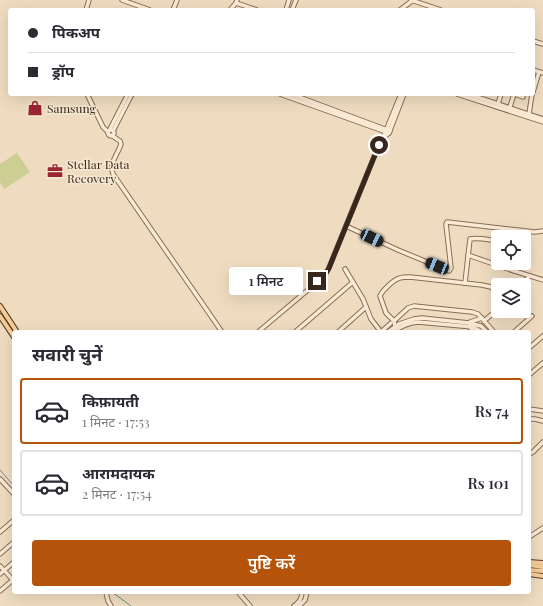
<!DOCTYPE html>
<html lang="hi">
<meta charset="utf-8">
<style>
:root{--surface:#fff;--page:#f7f7f7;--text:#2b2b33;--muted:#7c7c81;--line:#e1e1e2;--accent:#b45309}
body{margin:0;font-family:"Playfair Display","Noto Sans Devanagari",serif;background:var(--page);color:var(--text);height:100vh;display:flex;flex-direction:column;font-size:15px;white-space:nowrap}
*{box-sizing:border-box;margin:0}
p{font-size:13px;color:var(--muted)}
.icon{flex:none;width:22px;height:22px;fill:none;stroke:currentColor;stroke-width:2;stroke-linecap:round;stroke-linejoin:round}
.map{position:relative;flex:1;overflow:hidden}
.panel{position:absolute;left:12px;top:330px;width:519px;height:264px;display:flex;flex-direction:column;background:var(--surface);border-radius:4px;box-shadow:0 4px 16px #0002}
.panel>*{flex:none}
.hud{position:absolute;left:8px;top:8px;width:527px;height:88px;border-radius:4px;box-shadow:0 4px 16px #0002;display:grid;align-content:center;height:88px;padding:0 20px;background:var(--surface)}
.fabs{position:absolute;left:491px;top:230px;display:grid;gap:8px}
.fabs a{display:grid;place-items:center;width:40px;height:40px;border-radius:4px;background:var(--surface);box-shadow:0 4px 16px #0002;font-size:20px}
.end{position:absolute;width:18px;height:18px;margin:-9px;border:5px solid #38271c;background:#fff;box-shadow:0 0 0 2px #fff}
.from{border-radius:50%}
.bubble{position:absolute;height:28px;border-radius:4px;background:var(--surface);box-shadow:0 4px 16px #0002;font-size:13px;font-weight:600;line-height:28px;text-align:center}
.car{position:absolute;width:12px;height:24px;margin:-12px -6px;border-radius:5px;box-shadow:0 0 3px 1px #0007;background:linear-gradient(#222 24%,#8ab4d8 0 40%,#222 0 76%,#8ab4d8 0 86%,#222 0)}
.hud b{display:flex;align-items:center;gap:14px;height:38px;font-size:15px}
.hud b+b{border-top:1px solid var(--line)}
.hud i{width:10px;height:10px;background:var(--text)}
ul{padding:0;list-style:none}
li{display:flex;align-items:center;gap:12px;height:66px;margin:0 8px 6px;padding:0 12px;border:2px solid var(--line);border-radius:4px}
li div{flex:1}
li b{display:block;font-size:15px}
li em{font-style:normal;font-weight:600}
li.on{border-color:var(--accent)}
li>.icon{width:36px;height:36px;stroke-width:1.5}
h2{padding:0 20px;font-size:18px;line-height:48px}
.action{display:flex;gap:8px;margin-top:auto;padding:8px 20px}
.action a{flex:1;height:46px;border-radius:4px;background:var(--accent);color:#fff;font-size:16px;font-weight:600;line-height:46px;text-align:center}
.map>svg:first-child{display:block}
.green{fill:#cdce94}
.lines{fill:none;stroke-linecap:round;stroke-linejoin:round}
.stream{stroke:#6a8f82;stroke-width:1}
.minor-casing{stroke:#896d57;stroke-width:5.5}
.major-casing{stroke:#563b2c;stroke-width:6}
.minor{stroke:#faead4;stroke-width:3.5}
.major{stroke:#f4cd96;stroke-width:4}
.route{stroke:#38271c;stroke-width:5}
.labels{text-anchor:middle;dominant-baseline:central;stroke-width:3;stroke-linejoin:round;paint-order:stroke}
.poi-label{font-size:12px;fill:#38271c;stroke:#f6e7d0;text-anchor:start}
</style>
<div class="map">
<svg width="543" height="606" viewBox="0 0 543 606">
<rect width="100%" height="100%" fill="#efdcc0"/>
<path class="green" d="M17 153 30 172 4 189 0 182V164Z"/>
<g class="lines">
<g class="stream">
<path d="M0 470 14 486"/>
<path d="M112 592 131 606"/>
</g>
<defs>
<g id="minor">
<path d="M122 0 150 10"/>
<path d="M237 0 236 3 257 10"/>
<path d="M411 0 441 10"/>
<path d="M86 10 89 0"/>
<path d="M173 10 177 0"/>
<path d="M230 10 236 3"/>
<path d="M286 10 289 0"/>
<path d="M292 10 296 0"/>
<path d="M400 10 413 0"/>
<path d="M533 41 543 44"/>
<path d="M533 70 543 73"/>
<path d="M533 92 539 72"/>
<path d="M87 94 103 127 108 132"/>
<path d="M280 94 389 133"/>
<path d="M291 94 390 131"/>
<path d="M457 94 543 122"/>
<path d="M468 94 543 119"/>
<path d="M515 94 523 97"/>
<path d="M498 104 501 94"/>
<path d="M509 110 514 94"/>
<path d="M529 114 532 94"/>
<path d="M110 129 128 94"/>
<circle cx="111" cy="133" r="3"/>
<path d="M113 131 132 94"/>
<path d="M111 135 120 141 121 144C118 154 109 163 113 174L222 332"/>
<path d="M383 138 389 133 404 94"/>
<path d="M346 226 398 250 449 271 451 268 446 224 447 222 535 232 543 231"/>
<path d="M468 255 508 269 543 280"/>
<path d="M524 260 525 262"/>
<path d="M495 264 498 257"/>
<path d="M345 269 363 299 371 319 381 332"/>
<path d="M514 271 516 263"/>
<path d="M465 283 470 239C478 237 489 240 498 241"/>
<path d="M520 285 530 276"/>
<path d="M394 321 408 308 414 306 472 312 478 314 494 332"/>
<path d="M484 321 498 309"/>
<path d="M470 322 482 318"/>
<path d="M395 326 394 321 386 313 380 296C382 291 394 279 400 278 403 277 407 277 410 277L482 285 491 287 498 294"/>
<path d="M469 326 474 332"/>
<path d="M258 332 309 289 326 273 328 270 374 157 383 138 401 94"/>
<path d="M295 332 353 282"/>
<path d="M338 332 366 307"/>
<path d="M381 332 391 323"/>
<path d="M388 332 399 324 414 319 422 318 469 323 481 326 487 332"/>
<path d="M393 332C401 326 408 323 418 322L473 327 482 332"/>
<path d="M514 332 532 316"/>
<path d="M529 348 543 336"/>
<path d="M529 375 543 363"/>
<path d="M529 409 543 411"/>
<path d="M529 419H535L543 421"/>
<path d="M529 454 533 452 543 442"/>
<path d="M0 479 14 494"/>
<path d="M0 532 14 520"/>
<path d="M529 537 543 528"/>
<path d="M0 554 14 542"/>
<path d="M0 566 13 580"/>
<path d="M0 574 14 562"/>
<path d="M0 591 14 579"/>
<path d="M106 592 108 601 111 606"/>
<path d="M238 592 250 606"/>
<path d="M294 606C299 602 302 599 302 592"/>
<path d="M299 606 305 600 307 592"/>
</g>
<g id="major">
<path d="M0 306 17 332"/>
<path d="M0 316 14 337"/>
<path d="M529 562 543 563"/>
<path d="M529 565 543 567"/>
<path d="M529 570 543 571"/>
<path d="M529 574 543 576"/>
</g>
</defs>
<use href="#minor" class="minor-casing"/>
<use href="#major" class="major-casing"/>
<use href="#minor" class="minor"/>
<use href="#major" class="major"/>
</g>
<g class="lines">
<path class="route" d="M317 281 326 273 329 268 379 145"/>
</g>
<defs>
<symbol id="shop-bare" viewBox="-9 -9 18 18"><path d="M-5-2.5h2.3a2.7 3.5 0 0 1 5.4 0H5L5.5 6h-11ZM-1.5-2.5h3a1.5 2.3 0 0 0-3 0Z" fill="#9a2533" stroke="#f6e7d0" stroke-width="2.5" paint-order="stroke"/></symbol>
<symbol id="office-bare" viewBox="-9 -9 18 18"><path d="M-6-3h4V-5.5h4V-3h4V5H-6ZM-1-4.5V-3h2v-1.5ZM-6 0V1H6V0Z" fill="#9a2533" stroke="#f6e7d0" stroke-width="2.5" paint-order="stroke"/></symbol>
</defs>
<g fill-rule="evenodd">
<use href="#shop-bare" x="24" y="97" width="22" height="22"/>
<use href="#office-bare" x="44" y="160" width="22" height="22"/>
</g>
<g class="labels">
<g class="poi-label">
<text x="47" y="108">Samsung</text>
<text x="67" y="164">Stellar Data<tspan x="67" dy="14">Recovery</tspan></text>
</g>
</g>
</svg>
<div class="fabs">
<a><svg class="icon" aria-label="locate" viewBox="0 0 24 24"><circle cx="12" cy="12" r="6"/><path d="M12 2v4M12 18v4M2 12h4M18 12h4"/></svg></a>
<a><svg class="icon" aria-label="layers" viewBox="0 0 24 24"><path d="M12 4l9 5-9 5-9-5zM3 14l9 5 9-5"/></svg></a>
</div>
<i class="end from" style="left:379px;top:145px"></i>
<i class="end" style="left:317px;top:281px"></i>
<div class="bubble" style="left:229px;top:267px;width:74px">1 मिनट</div>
<i class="car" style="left:372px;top:238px;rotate:115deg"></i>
<i class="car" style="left:437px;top:266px;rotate:292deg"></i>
<div class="hud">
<b><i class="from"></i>पिकअप</b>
<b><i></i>ड्रॉप</b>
</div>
<section class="panel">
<h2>सवारी चुनें</h2>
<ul>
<li class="on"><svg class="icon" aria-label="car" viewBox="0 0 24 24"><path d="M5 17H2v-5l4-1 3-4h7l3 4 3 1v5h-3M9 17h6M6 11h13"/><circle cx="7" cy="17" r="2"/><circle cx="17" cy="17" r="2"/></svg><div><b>किफ़ायती</b><p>1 मिनट · 17:53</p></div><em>Rs 74</em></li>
<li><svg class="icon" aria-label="car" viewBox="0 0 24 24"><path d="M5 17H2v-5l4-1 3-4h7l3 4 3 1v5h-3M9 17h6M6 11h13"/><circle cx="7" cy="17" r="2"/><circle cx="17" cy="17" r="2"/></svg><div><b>आरामदायक</b><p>2 मिनट · 17:54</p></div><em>Rs 101</em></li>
</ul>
<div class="action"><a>पुष्टि करें</a></div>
</section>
</div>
